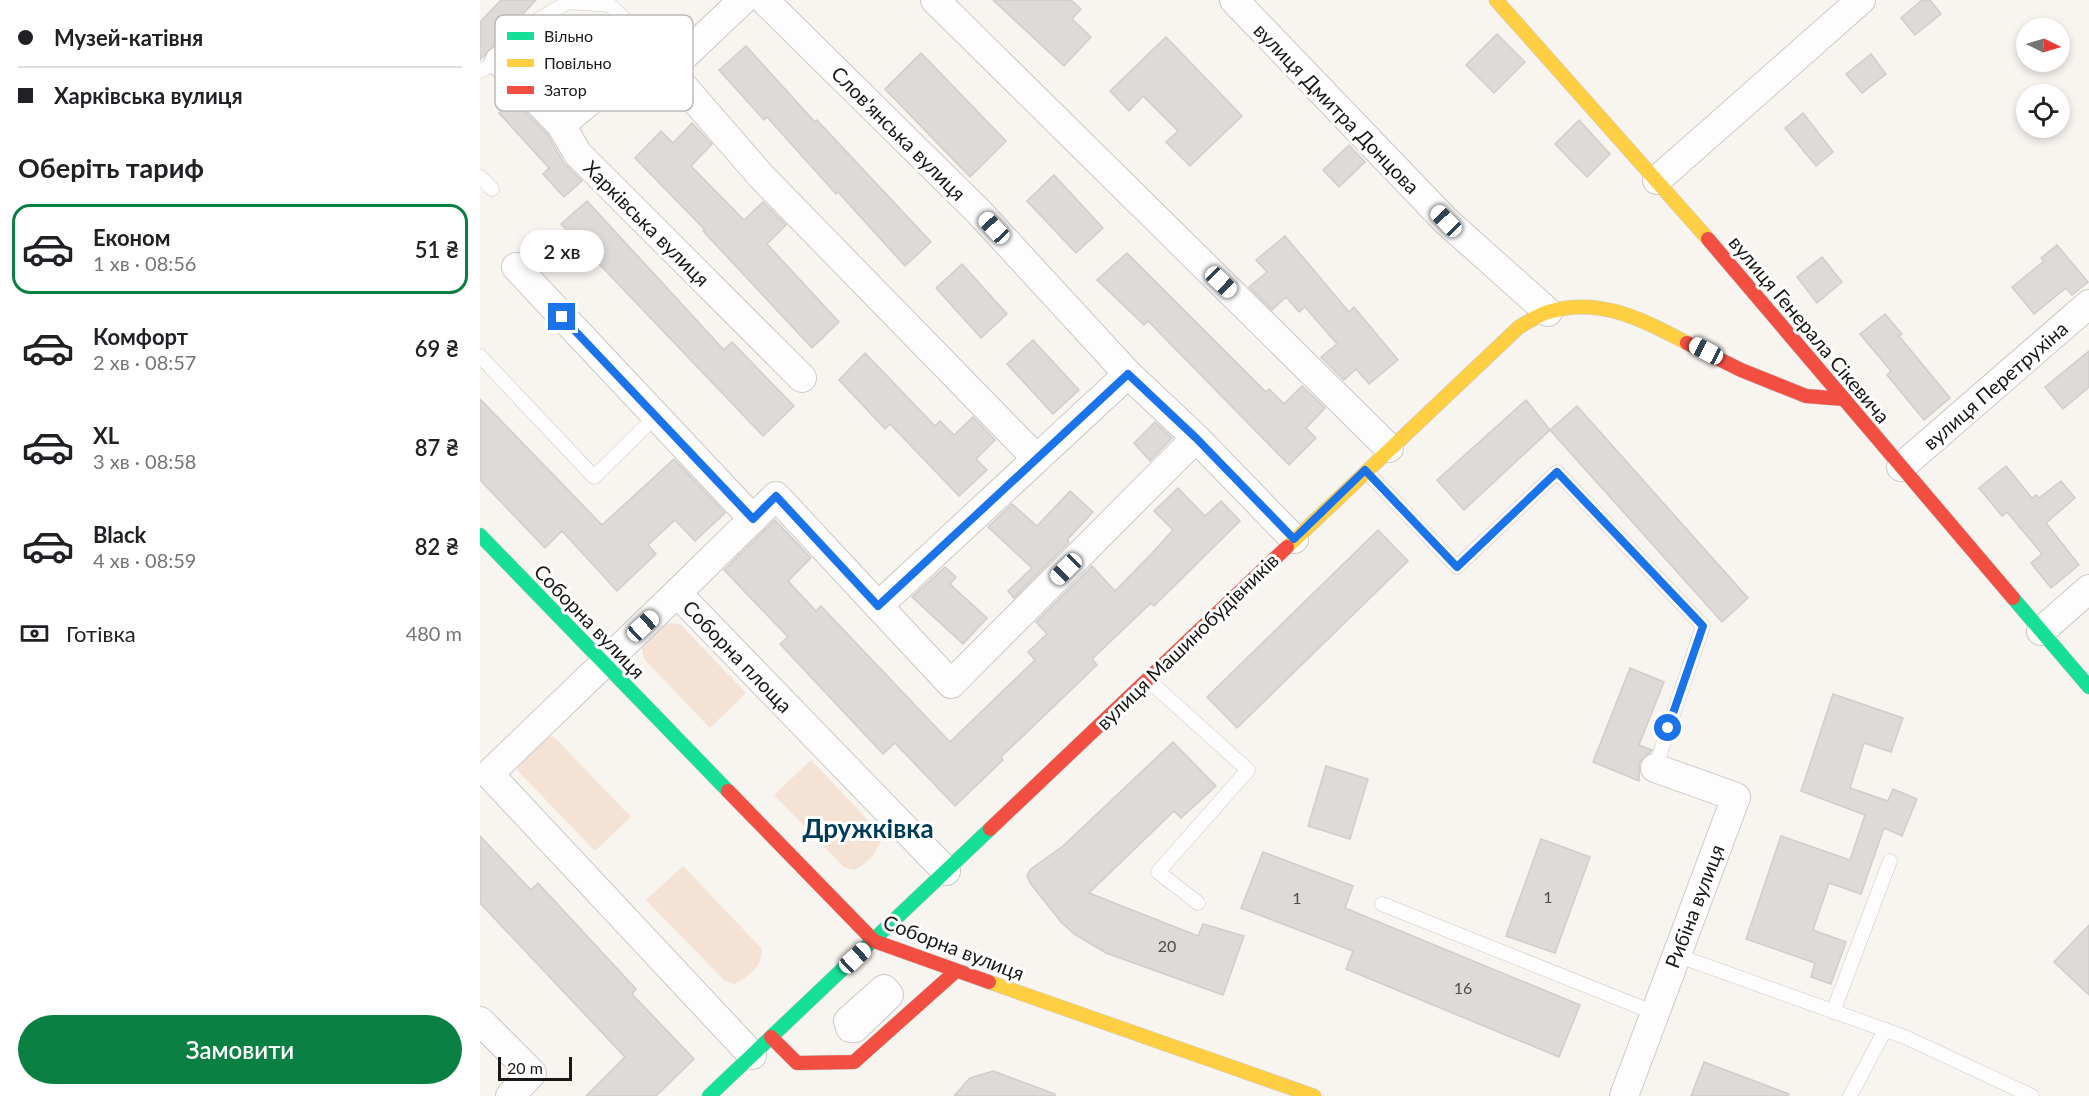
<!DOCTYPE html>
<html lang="uk">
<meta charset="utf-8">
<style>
:root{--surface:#fff;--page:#f2f2f2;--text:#202124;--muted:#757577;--line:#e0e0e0;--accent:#0b8043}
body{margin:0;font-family:Lato,sans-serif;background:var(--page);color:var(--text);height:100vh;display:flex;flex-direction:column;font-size:22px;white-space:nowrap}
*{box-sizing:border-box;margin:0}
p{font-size:20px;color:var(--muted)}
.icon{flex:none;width:33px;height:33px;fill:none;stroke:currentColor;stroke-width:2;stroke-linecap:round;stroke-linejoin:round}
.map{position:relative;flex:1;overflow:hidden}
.sheet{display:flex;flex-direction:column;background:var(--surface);width:480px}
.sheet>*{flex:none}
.guide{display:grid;align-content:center;height:132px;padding:0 18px;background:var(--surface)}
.needle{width:39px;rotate:95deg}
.buttons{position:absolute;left:1536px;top:18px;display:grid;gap:12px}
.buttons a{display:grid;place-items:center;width:54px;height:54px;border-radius:50%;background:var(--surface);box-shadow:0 3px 9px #0003;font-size:30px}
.scale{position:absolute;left:18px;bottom:15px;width:74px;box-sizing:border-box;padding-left:6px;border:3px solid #1b1916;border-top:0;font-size:16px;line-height:21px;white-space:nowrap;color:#1b1916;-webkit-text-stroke:4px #fff;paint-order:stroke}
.end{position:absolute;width:27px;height:27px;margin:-14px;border:8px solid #1a73e8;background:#fff;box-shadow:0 0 0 3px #fff}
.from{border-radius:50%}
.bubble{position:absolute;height:42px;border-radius:21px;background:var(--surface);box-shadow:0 3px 9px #0003;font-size:20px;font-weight:600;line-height:42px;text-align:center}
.car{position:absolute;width:18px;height:36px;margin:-18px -9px;border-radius:8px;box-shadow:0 0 4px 2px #0007;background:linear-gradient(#fff 24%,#345 0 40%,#fff 0 76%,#345 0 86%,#fff 0)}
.guide b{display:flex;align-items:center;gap:21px;height:57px;font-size:22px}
.guide b+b{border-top:2px solid var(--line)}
.guide i{width:15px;height:15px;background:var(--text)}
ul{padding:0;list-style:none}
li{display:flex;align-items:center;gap:18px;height:90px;margin:0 12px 9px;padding:0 6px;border:3px solid transparent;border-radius:18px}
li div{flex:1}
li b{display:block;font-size:22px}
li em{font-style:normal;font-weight:600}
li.current{border-color:var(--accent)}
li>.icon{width:54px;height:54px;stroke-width:1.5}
h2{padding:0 18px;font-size:27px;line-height:72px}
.pay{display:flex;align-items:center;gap:15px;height:66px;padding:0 18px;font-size:22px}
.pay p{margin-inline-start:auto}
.button{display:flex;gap:12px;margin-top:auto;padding:12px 18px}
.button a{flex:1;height:69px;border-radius:36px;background:var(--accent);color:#fff;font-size:24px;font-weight:600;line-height:69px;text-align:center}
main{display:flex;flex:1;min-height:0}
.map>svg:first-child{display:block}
.green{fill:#f4e3d5}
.building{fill:#dddad8;stroke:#d0cdca;stroke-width:1.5}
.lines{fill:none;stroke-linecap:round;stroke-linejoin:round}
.lane-casing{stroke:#cbc9c6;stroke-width:15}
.street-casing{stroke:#cbc9c6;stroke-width:30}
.fast-casing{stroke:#cbc9c6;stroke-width:15}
.slow-casing{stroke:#cbc9c6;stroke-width:15}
.jam-casing{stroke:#cbc9c6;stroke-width:15}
.lane{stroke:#fefdfd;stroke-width:14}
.street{stroke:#fefdfd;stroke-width:28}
.fast{stroke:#16e098;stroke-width:14}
.slow{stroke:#ffcf43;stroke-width:14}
.jam{stroke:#f24e42;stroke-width:14}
.route{stroke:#1a73e8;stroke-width:8}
.labels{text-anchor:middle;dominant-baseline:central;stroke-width:6;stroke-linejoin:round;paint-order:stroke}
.number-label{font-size:16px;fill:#4e4b48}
.street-label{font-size:20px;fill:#1b1916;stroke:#fff}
.district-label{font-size:26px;font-weight:bold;fill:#003b5c;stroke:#fff}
.key{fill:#fff;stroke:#bbbab9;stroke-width:1.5}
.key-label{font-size:16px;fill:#1b1916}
</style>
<main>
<section class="sheet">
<div class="guide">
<b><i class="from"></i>Музей-катівня</b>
<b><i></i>Харківська вулиця</b>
</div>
<h2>Оберіть тариф</h2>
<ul>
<li class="current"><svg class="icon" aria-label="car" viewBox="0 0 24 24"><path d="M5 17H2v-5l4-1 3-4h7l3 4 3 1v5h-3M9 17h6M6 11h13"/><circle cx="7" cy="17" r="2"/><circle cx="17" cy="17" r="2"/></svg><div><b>Економ</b><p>1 хв · 08:56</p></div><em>51 ₴</em></li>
<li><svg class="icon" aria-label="car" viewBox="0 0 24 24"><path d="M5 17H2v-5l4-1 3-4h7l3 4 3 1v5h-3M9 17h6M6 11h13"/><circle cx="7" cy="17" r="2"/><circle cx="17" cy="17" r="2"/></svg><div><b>Комфорт</b><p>2 хв · 08:57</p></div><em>69 ₴</em></li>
<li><svg class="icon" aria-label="car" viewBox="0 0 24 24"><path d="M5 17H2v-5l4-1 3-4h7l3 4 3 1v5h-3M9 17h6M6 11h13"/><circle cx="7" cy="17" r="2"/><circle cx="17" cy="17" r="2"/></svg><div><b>XL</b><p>3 хв · 08:58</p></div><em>87 ₴</em></li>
<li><svg class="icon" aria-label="car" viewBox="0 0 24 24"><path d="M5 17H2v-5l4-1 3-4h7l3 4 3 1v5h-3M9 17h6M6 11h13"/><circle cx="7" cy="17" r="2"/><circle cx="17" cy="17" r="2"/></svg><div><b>Black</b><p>4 хв · 08:59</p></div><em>82 ₴</em></li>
</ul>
<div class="pay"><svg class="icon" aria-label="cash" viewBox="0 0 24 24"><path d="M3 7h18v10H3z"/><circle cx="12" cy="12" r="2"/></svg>Готівка<p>480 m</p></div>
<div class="button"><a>Замовити</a></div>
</section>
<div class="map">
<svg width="1609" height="1096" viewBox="0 0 1609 1096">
<rect width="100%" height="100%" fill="#f8f4f0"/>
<g class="green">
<path d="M186 623 200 624 266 693 230 728 164 659 161 645Z"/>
<path d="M60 736 74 737 151 817 115 851 38 771 35 757Z"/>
<path d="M331 760 401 834C401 850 388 863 374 870L364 867 294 795Z"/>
<path d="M203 866 282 949C282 967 269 976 254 984L245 981 166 900Z"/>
</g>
<g class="building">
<path d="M21 0H56L0 60V22Z"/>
<path d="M513 0H591L601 9 592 19 611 37 584 66Z"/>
<path d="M1442 0H1450L1461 14 1435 35 1421 18Z"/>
<path d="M1017 34 1045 62 1014 93 986 65Z"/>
<path d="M686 37 762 116 710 166 686 142 698 131 663 96 649 111 630 91Z"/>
<path d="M266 46 335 122 337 120 451 242 425 266 358 192 356 194 287 117 284 120 239 70Z"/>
<path d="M441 53 526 141 490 177 405 89Z"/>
<path d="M1391 54 1406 74 1382 93 1366 74Z"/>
<path d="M33 99 68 135 84 163 102 181 84 197 63 174 69 168 19 113Z"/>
<path d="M1323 113 1353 152 1336 166 1305 128Z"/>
<path d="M1099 120 1130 154 1107 177 1075 144Z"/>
<path d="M212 123 232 144 211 166 264 220 283 202 306 225 287 244 359 322 332 348 223 231 225 230 155 158 181 131 193 143Z"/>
<path d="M869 145 885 162 859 187 843 170Z"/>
<path d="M574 175 623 228 596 253 547 201Z"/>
<path d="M107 201 244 350 252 342 314 406 283 436 81 224Z"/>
<path d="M805 236 869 312 874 307 918 360 889 384 876 369 864 380 841 357 857 344 825 307 819 312 806 297 792 310 769 287 787 272 776 260Z"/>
<path d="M1577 245 1608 282 1592 295 1586 288 1554 314 1532 287 1564 261 1561 258Z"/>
<path d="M647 253 786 392 789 389 804 404 822 386 845 408 826 428 836 438 809 465 668 321 664 325 617 280Z"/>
<path d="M1342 257 1362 282 1337 303 1317 277Z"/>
<path d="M482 264 527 314 501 338 456 288Z"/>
<path d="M1405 314 1422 334 1419 336 1470 398 1444 420 1407 375 1411 371 1380 334Z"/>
<path d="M553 340 599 390 573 414 527 364Z"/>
<path d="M1609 351V387L1583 409 1565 387Z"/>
<path d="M385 353 455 426 460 421 474 435 493 417 515 440 496 459 507 470 479 496 410 424 405 429 359 380Z"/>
<path d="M0 399 122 525 194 459 245 513 215 541 195 520 168 545 176 554 137 591 82 531 65 548 0 480Z"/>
<path d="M1046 400 1070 430 984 510 957 480Z"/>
<path d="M1097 406 1268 598 1242 622 1070 430Z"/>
<path d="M675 422 692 438 670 461 654 443Z"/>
<path d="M1526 466 1552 498 1556 495 1559 498 1581 481 1595 498 1566 523 1599 565 1571 588 1551 563 1562 554 1527 512 1522 516 1499 488Z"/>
<path d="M698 488 725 516 741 501 760 521 674 606 671 603 612 659 617 665 521 757 523 760 475 806 415 743 403 754 300 644 308 637 244 570 295 520 331 558 308 581 336 611 341 606 470 742 555 660 548 652 567 634 556 622 612 566 635 591 675 550 693 530 674 511Z"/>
<path d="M590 491 613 512 587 540 589 542 534 598 528 591 552 568 508 527 532 504 557 526Z"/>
<path d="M898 530 928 561 757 728 727 697Z"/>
<path d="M465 567 476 577 470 584 507 618 483 644 432 597Z"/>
<path d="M1150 668 1184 682 1159 745 1172 750 1160 762 1159 781 1113 762Z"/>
<path d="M1353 694 1423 718 1411 752 1384 743 1370 788 1408 801 1413 789 1437 799 1422 836 1404 828 1381 894 1349 883 1333 930 1366 942 1351 984 1331 977 1335 963 1266 939 1301 836 1370 860 1385 815 1321 791Z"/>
<path d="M693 742 736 786 701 818 694 811 609 893 718 936 723 924 764 936 743 995 626 953 594 934 581 922 550 883 547 875 551 869 583 846Z"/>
<path d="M846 766 888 779 870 839 828 826Z"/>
<path d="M0 836 51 890 58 883 156 989 152 994 214 1059 176 1096H106L145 1057 0 903Z"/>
<path d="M1061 839 1110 857 1075 953 1026 936Z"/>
<path d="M783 852 873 886 865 908 1100 1005 1079 1057 866 969 873 951 761 908Z"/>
<path d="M1609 925V995L1574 962Z"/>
<path d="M1224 1062 1309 1094 1308 1096H1211Z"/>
<path d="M513 1071 575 1094V1096H474L490 1078Z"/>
</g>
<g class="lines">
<defs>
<g id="lane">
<path d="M0 71 19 61 51 24 88 2 130 5 181 55"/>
<path d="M0 177 12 189"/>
<path d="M0 356 114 477 175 417"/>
<path d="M887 472 977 567 1077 472 1223 626 1175 768"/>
<path d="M667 679 768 770 678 872 718 903"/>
<path d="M902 904 1175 1013"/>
<path d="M1196 955 1425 1037 1552 1096"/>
<path d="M1353 1012 1410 861"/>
<path d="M1370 1096 1405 1030"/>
</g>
<g id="street">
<path d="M284 0 499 212 648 374"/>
<path d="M455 0 909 448"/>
<path d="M754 0 966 221 1068 312"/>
<path d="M19 61 81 125 98 154 322 378"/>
<path d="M190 69 263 0"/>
<path d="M81 125 148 69 181 55 196 78 281 176 556 458"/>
<path d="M1177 180 1381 0"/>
<path d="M36 267 273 519"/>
<path d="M1421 467 1609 304"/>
<path d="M197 593 296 496 471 684 716 438 814 539"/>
<path d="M398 606 648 374 716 438"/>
<path d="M1561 631 1609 589"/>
<path d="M404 989 409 995 375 1028H370L368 1021Z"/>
<path d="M0 1021 52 1073 30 1096"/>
<path d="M272 1055 9 774 197 593 466 871"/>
<path d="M1144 1096 1256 797 1175 768"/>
</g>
<g id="fast">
<path d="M0 535 248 791"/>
<path d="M1533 598 1609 687"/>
<path d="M229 1096 510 829"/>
</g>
<g id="slow">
<path d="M1016 0 1228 239"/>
<path d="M807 547 1039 327C1048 322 1058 315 1068 312 1120 296 1163 320 1207 343"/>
<path d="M509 982 834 1096"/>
</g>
<g id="jam">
<path d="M1228 239 1533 598"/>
<path d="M1207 343 1261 370 1326 396 1364 399"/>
<path d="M248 791 394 941 509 982"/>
<path d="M510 829 807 547"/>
<path d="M291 1037 317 1063 374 1062 476 971"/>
</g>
</defs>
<use href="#lane" class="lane-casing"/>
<use href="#street" class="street-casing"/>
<use href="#fast" class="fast-casing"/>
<use href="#slow" class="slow-casing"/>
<use href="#jam" class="jam-casing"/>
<use href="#lane" class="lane"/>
<use href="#street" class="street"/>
<use href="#fast" class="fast"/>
<use href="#slow" class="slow"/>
<use href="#jam" class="jam"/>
</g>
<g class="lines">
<path class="route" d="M82 317 273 519 296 496 398 606 648 374 716 438 814 539 885 470 977 567 1077 472 1223 626 1188 728"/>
</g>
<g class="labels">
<g class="number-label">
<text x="1068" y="896">1</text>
<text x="817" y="897">1</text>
<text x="687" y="945">20</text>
<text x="983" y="987">16</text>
</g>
<g class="street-label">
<text transform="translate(857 108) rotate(46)">вулиця Дмитра Донцова</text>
<text transform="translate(419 133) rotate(45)">Слов'янська вулиця</text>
<text transform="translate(167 223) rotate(45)">Харківська вулиця</text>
<text transform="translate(1330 329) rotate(50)">вулиця Генерала Сікевича</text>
<text transform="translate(1515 385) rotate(-41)">вулиця Перетрухіна</text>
<text transform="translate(110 621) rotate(46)">Соборна вулиця</text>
<text transform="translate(707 641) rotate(-44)">вулиця Машинобудівників</text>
<text transform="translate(258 656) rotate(46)">Соборна площа</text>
<text transform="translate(1214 906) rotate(-69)">Рибіна вулиця</text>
<text transform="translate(474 947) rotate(21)">Соборна вулиця</text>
</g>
<g class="district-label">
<text x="388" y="828">Дружківка</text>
</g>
</g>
<rect x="15" y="15" width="198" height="96" rx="9" class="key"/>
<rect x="27" y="32" width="27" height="8" fill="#16e098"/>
<rect x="27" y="59" width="27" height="8" fill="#ffcf43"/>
<rect x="27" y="86" width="27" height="8" fill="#f24e42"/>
<g class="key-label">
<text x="64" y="42">Вільно</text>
<text x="64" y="69">Повільно</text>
<text x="64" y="96">Затор</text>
</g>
</svg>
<div class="buttons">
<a><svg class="needle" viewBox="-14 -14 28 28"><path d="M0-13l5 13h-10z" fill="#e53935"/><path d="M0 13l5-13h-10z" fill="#757577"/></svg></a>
<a><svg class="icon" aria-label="locate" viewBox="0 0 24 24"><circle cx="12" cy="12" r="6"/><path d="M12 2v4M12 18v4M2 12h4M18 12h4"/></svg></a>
</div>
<div class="scale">20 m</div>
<i class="end from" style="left:1188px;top:728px"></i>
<i class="end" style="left:82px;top:317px"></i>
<div class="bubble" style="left:40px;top:230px;width:84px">2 хв</div>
<i class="car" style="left:966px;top:221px;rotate:316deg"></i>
<i class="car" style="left:514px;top:228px;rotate:317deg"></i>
<i class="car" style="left:741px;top:282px;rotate:134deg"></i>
<i class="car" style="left:1226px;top:351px;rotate:298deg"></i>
<i class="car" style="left:586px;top:569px;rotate:225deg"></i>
<i class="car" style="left:163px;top:626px;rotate:47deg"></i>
<i class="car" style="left:375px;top:958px;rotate:47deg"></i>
</div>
</main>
